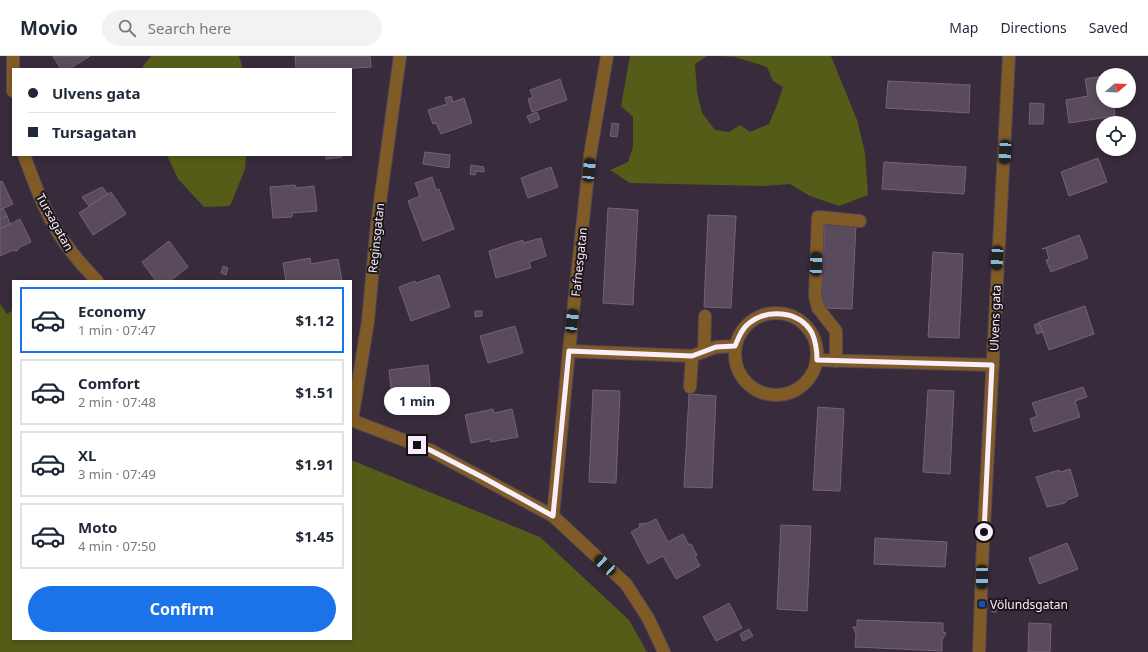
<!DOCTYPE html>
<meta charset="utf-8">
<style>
:root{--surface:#fff;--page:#f2f2f3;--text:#1f2937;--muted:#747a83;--line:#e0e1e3;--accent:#1a73e8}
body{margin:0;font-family:"Noto Sans",sans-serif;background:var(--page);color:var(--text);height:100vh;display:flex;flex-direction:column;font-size:15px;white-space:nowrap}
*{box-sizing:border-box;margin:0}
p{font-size:13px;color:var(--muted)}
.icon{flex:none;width:22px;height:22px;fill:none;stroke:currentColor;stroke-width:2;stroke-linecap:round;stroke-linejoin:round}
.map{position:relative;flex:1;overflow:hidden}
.panel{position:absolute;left:12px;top:224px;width:340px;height:360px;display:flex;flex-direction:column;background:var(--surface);border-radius:0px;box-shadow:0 2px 6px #0003}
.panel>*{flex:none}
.banner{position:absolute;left:12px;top:12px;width:340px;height:88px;border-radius:0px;box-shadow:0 2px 6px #0003;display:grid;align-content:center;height:88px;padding:0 16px;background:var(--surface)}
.needle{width:26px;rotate:71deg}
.fabs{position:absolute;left:1096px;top:12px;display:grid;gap:8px}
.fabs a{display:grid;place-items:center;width:40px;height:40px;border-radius:50%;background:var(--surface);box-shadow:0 2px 6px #0003;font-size:20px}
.end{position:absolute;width:18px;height:18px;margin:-9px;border:5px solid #f7eef9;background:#111;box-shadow:0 0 0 2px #111}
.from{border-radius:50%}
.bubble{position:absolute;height:28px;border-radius:14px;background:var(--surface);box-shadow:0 2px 6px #0003;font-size:13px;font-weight:700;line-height:28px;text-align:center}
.car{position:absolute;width:12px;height:24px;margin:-12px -6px;border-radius:5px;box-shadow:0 0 3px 1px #0007;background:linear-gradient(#222 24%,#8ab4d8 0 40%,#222 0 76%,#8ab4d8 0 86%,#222 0)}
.banner b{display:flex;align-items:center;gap:14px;height:38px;font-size:15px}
.banner b+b{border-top:1px solid var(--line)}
.banner i{width:10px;height:10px;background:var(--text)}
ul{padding:7px 0 0;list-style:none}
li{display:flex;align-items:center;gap:12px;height:66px;margin:0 8px 6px;padding:0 8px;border:2px solid var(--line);border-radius:0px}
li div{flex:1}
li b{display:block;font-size:15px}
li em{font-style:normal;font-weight:700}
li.selected{border-color:var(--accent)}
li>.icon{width:36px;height:36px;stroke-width:1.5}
.cta{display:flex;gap:8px;margin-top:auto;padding:8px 16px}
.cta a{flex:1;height:46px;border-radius:24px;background:var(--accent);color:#fff;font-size:16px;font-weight:700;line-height:46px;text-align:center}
header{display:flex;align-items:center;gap:24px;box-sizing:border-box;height:56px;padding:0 20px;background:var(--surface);border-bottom:1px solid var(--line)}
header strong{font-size:19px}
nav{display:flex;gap:22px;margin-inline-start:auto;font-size:14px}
.search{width:280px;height:36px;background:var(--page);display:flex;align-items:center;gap:10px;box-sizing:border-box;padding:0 14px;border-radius:22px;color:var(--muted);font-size:15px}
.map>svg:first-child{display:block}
.green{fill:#555c18}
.building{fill:#594a5c;stroke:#726375}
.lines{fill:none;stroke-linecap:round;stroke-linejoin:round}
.minor-casing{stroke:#534656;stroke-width:14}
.minor{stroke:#815b26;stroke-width:12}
.route{stroke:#f7eef9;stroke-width:5}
.transit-dot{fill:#1a4fb4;stroke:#1c161d;stroke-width:1.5}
.labels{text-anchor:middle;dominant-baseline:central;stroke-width:4;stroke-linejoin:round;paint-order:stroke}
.street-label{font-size:12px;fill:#f7eef9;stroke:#1c161d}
.poi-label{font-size:12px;fill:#f7eef9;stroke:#1c161d;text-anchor:start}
</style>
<header>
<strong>Movio</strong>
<div class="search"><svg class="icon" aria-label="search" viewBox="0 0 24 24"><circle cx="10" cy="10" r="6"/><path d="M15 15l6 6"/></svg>Search here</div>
<nav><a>Map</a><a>Directions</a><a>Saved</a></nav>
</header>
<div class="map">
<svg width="1148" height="596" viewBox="0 0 1148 596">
<rect width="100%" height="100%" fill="#382b3b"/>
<g class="green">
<path d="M151 0H239L243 13H143V10Z"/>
<path d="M630 0H707L695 8 697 36 702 57 715 74 729 76 740 69 750 76 769 68 777 49 783 31 773 25 767 11 735 1 719 0H831L857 64 865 97 868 139 839 150 810 140 790 128 763 130 630 127 610 114 628 106 633 91V61L621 50Z"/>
<path d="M167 99H246L245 113 230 150 204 151 178 123Z"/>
<path d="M0 248 7 258 13 254V583H351V404L540 481 629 564 647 596H0Z"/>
</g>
<g class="building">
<path d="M53 0H90L69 13H61Z"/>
<path d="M295 0H370L371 11 340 13H296Z"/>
<path d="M1103 20V45H1113L1115 60 1069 67 1066 44 1088 40 1085 23Z"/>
<path d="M560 23 567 44 532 56 528 43 533 41 530 34Z"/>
<path d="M888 25 970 29 969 57 886 52Z"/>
<path d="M451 40 453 46 464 42 472 67 441 78 436 67 433 68 428 54 447 48 445 42Z"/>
<path d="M1030 47 1044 48 1043 68H1029Z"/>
<path d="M537 56 540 63 530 67 527 60Z"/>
<path d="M612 67 619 68 617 81 610 80Z"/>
<path d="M425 96 450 99 449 112 423 108Z"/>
<path d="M326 99H342V101L326 103Z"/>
<path d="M1098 102 1107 126 1069 140 1061 116Z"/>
<path d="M884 106 966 111 964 138 882 133Z"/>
<path d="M471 109 484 111V116L476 115 475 119 470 118Z"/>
<path d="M551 111 558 131 528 142 521 122Z"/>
<path d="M432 121 436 134 439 133 454 173 423 185 408 145 420 140 415 127Z"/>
<path d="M2 125 13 148 0 154V126Z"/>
<path d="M295 129 296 132 314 130 317 155 292 157V161L273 162 270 131Z"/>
<path d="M102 131 108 138 89 150 82 141Z"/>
<path d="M111 136 126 158 93 179 79 157Z"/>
<path d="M3 152 7 160 0 163V154Z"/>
<path d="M608 152 638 154 633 249 603 247Z"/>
<path d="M708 159 736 160 731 252 704 251Z"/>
<path d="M7 160 10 168 0 173V163Z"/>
<path d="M20 163 31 186 20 191 17 195 13 194 0 200V173Z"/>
<path d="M825 167 856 168 852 253 821 252Z"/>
<path d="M1079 179 1088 202 1051 216 1046 204 1049 203 1046 192 1042 193Z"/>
<path d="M541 182 546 200 529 206 531 212 496 222 489 195 523 184V187Z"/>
<path d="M169 185 188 211 170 225H156L142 206Z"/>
<path d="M933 196 963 198 959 282 928 281Z"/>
<path d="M310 202 311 208 338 203 342 225H286L283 207Z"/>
<path d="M223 210 228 212 226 219 221 217Z"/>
<path d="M439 219 450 251 411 265 399 231 415 225 416 227Z"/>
<path d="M1085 250 1094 278 1049 294 1039 266Z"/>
<path d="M475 255H482V260L475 261Z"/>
<path d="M1039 267 1043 276 1037 278 1034 269Z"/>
<path d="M515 270 523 297 488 307 480 280Z"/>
<path d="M428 309 432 347 393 349 389 314Z"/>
<path d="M1083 331 1087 341 1075 345 1080 361 1034 376 1030 363 1037 360 1032 347Z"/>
<path d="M593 334 620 335 616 427 589 426Z"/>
<path d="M928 334 954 335 950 418 923 416Z"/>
<path d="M689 338 716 340 712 432 684 431Z"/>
<path d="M818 351 844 353 840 435 813 434Z"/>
<path d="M493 353 494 357 512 353 518 381 491 386 490 383 471 387 465 359Z"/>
<path d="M1070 413 1078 440 1067 444 1065 447 1047 451 1036 421 1059 414 1060 416Z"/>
<path d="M656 463 668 486 683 478 689 489 691 488 697 499 695 500 700 510 676 523 663 500 648 508 631 476 640 471 639 468 648 467Z"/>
<path d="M781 469 811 470 807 555 777 553Z"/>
<path d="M875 482 947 486 945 511 874 508Z"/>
<path d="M1067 487 1078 513 1039 528 1029 502Z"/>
<path d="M992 546H997L996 556H992Z"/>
<path d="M729 547 742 572 716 585 703 561Z"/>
<path d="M857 564 943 567V576L946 577 942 584V595L855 591 856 578 853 571H857Z"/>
<path d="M1029 567 1051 568 1050 596H1028Z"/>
<path d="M749 573 753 580 743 585 740 578Z"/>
</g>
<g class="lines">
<defs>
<g id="minor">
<path d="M13 0V35"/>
<path d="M24 99C36 132 49 168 71 195 79 206 88 215 97 225"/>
<circle cx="776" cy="298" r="41"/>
<path d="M569 295 692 300 716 291 735 290"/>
<path d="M704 295 705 260"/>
<path d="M817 304 993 309"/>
<path d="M836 305V275L818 252 815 240 818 161 860 165"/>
<path d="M690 331 692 300"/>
<path d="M351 364 430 394 553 460 626 528 648 562 664 596"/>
<path d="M352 364 368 265 377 168 400 0"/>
<path d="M553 460 569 295 590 99 607 0"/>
<path d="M979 596 982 508 1009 0"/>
</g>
</defs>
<use href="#minor" class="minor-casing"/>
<use href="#minor" class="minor"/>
</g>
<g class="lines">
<path class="route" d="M417 389 430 394 484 422 553 460 569 295 692 300 716 291 735 290C738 283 741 274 747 269 766 252 799 254 812 277 816 286 817 295 817 304L992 309 984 476"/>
</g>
<rect class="transit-dot" x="978" y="544" width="8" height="8" rx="2"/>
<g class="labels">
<g class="street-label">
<text transform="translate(55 166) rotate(61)">Tursagatan</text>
<text transform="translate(376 182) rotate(-84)">Reginsgatan</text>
<text transform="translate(579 206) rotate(-84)">Fafnesgatan</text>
<text transform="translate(995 262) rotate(-88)">Ulvens gata</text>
</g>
<g class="poi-label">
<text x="990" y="548">Völundsgatan</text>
</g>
</g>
</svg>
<div class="fabs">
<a><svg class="needle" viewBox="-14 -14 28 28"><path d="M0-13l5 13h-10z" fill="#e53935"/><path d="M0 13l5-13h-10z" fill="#747a83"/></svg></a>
<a><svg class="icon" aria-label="locate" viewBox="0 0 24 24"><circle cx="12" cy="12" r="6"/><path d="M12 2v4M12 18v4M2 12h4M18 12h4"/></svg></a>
</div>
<i class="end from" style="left:984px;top:476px"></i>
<i class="end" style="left:417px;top:389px"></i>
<div class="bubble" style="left:384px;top:331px;width:66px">1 min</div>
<i class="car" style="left:1005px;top:96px;rotate:183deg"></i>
<i class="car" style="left:589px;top:114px;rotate:6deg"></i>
<i class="car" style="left:997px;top:202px;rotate:183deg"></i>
<i class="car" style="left:816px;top:208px;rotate:2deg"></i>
<i class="car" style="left:572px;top:265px;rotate:6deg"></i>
<i class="car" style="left:605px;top:509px;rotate:313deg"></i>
<i class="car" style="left:982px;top:521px;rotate:180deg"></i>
<div class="banner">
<b><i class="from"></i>Ulvens gata</b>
<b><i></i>Tursagatan</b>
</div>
<section class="panel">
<ul>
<li class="selected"><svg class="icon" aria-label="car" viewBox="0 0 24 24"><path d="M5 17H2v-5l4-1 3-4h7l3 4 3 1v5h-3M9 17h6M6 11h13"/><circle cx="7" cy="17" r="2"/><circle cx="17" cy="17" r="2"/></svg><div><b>Economy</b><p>1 min · 07:47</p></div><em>$1.12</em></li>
<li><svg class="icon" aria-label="car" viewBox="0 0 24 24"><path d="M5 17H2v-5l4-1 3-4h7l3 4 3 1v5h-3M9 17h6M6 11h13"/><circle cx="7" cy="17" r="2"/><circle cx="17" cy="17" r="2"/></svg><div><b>Comfort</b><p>2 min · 07:48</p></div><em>$1.51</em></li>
<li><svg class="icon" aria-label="car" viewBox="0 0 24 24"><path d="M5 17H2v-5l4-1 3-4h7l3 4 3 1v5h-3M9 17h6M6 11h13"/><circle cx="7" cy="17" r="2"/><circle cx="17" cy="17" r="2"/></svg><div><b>XL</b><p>3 min · 07:49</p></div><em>$1.91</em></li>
<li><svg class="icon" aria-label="car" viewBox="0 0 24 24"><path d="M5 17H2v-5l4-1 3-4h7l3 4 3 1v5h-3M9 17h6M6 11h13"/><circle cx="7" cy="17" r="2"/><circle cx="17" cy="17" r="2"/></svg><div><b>Moto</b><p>4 min · 07:50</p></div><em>$1.45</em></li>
</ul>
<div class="cta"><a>Confirm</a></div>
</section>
</div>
